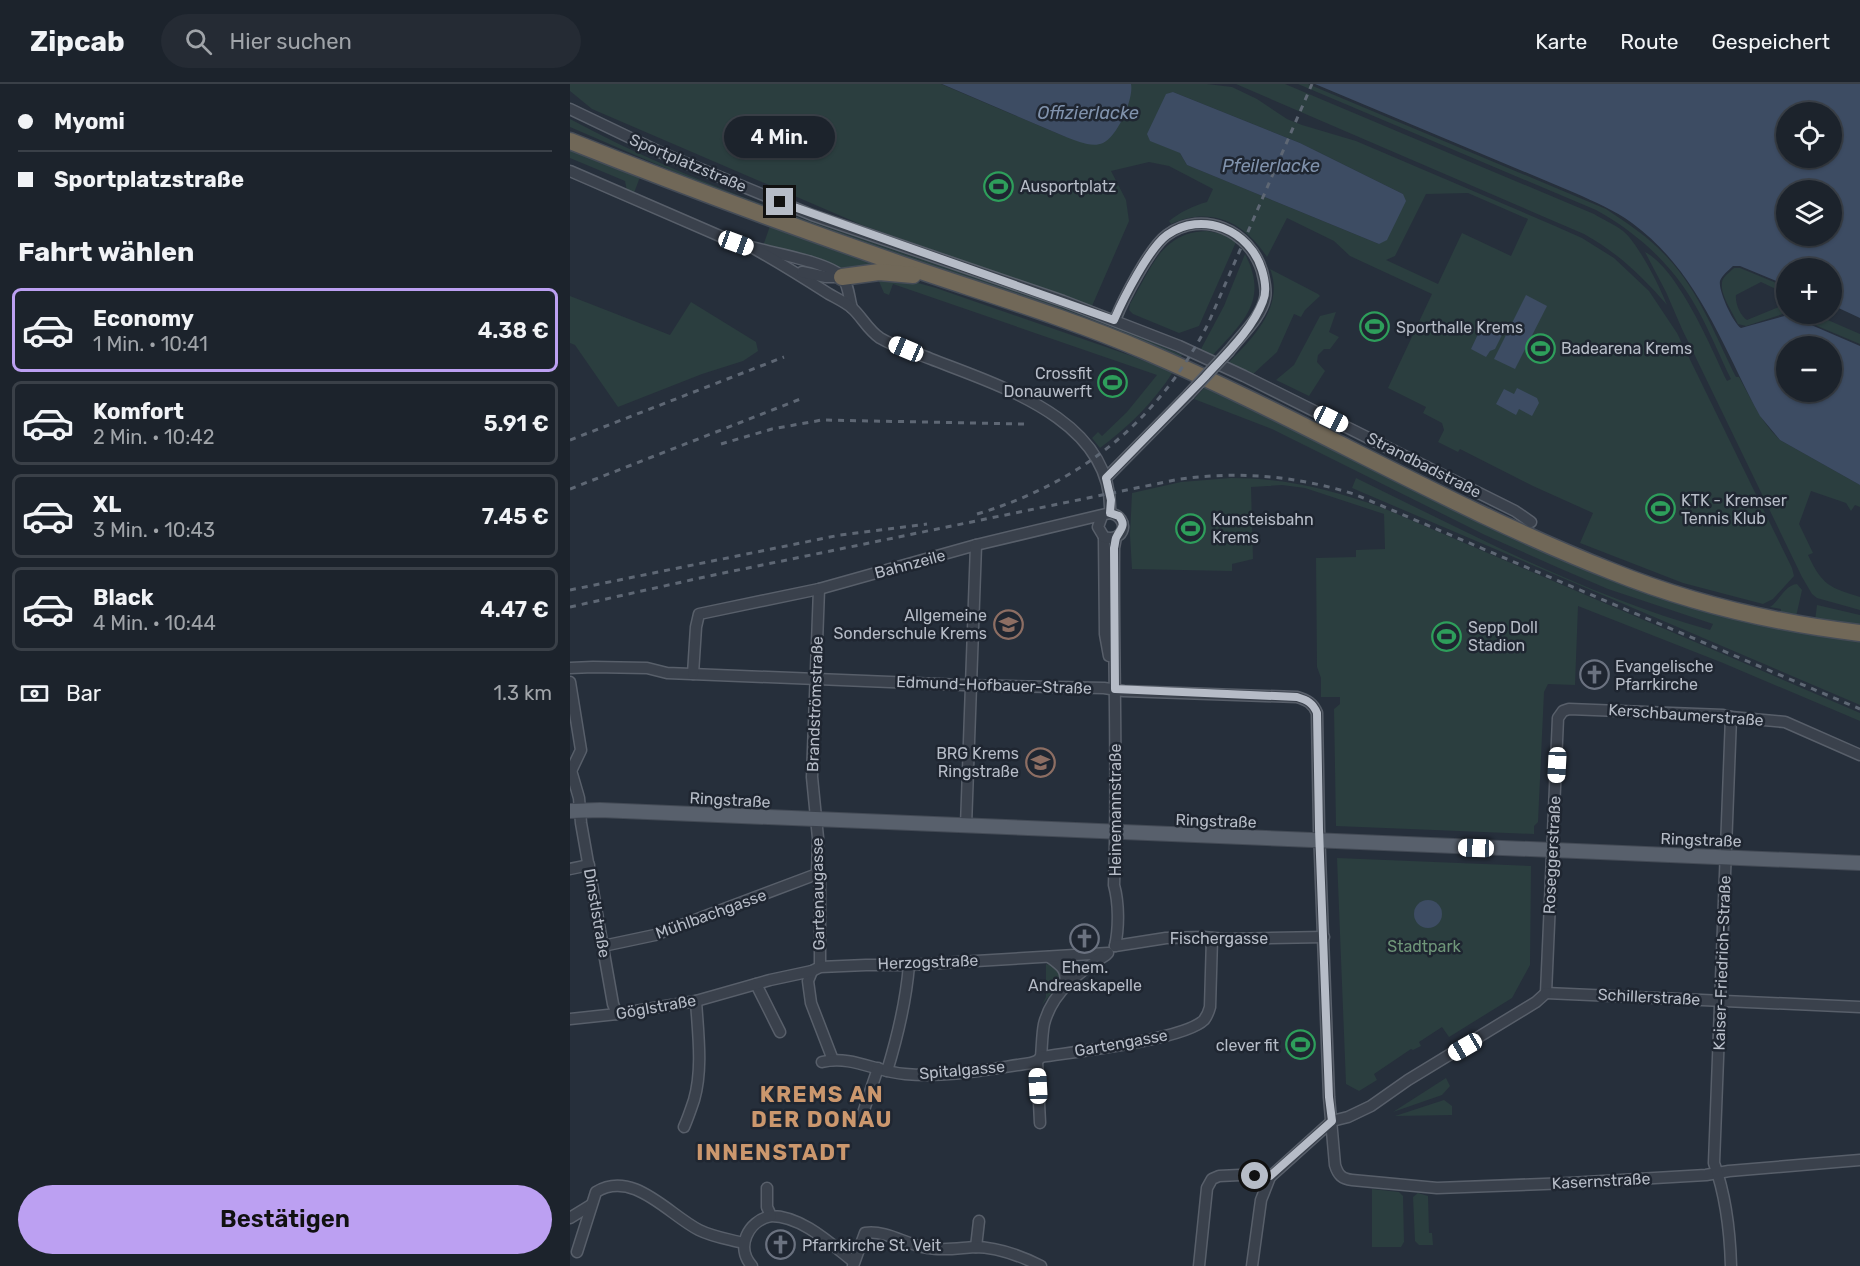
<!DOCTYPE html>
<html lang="de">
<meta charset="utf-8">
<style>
:root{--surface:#1c232c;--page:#252b34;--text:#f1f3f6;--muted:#a0a4a9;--line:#3a4048;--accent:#bca0f2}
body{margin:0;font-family:Rubik,sans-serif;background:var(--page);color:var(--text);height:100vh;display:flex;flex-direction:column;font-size:22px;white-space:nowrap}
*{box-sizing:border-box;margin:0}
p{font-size:20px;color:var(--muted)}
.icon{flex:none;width:33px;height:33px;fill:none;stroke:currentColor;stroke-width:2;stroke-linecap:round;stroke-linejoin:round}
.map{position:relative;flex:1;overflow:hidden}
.details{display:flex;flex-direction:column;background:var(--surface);width:570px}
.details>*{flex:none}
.banner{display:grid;align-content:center;height:132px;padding:0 18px;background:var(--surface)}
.tools{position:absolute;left:1206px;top:18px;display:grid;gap:12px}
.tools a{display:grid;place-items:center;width:66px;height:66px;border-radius:50%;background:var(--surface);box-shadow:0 2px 4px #0004,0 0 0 2px var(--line);font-size:30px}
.end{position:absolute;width:27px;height:27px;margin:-14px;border:8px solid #b6bcc7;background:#111;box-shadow:0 0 0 3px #111}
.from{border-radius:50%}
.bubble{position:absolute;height:42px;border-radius:21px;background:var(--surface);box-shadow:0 2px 4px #0004,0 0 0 2px var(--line);font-size:20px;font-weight:600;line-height:42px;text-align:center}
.car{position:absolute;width:18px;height:36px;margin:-18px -9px;border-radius:8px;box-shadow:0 0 4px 2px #0007;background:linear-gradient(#fff 24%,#345 0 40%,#fff 0 76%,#345 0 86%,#fff 0)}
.banner b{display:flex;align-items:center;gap:21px;height:57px;font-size:22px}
.banner b+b{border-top:2px solid var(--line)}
.banner i{width:15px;height:15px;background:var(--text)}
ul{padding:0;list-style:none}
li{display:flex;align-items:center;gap:18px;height:84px;margin:0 12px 9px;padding:0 6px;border:3px solid var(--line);border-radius:9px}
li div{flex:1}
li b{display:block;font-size:22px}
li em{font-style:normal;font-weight:600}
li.current{border-color:var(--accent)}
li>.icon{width:54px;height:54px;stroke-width:1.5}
h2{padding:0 18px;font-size:27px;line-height:72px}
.pay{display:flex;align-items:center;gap:15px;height:66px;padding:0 18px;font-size:22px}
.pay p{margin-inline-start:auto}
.button{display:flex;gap:12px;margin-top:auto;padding:12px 18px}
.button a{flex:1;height:69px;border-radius:36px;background:var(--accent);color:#111;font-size:24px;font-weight:600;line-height:69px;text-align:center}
header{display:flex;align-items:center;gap:36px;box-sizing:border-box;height:84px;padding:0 30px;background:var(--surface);border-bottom:2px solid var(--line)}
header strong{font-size:28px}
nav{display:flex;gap:33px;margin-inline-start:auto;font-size:21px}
.search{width:420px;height:54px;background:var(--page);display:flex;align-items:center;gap:15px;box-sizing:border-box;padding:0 21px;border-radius:33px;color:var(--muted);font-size:22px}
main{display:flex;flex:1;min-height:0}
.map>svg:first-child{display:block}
.green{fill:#2b3e3f;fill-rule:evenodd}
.water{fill:#3d4c63;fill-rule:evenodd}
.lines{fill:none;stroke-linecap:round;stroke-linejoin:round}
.minor-casing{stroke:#585f6a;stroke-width:13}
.major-casing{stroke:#434a55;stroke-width:16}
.highway-casing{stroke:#454c57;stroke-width:19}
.minor{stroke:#3a414c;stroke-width:10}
.major{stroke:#58606c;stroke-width:14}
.highway{stroke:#716858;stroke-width:16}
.rail{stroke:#5e6774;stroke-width:3;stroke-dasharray:6 6;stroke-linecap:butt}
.minor-bridge-casing{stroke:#585f6a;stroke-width:13;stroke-linecap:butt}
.minor-bridge{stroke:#3a414c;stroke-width:10}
.route{stroke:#b6bcc7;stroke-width:8}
.labels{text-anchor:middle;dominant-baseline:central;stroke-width:5;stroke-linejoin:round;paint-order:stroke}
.street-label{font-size:16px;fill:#b6bcc7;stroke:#1f2631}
.poi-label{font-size:16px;fill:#b6bcc7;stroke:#1f2631;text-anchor:start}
.park-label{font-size:16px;fill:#6f9679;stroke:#1f2631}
.water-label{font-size:18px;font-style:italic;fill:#8092ac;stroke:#1f2631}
.district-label{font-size:22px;font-weight:bold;letter-spacing:1.5px;fill:#cb976d;stroke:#1f2631}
</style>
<header>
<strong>Zipcab</strong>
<div class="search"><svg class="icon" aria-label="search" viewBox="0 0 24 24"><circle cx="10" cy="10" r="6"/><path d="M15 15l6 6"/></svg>Hier suchen</div>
<nav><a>Karte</a><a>Route</a><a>Gespeichert</a></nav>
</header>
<main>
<section class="details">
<div class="banner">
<b><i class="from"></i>Myomi</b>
<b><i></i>Sportplatzstraße</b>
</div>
<h2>Fahrt wählen</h2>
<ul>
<li class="current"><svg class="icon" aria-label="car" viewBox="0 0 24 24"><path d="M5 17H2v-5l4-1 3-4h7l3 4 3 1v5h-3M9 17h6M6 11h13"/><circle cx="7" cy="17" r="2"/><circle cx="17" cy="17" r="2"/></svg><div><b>Economy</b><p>1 Min. · 10:41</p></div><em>4.38 €</em></li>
<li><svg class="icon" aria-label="car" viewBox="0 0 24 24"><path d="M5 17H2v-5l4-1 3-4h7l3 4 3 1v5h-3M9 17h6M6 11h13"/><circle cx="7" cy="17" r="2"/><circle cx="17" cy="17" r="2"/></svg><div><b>Komfort</b><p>2 Min. · 10:42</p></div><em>5.91 €</em></li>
<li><svg class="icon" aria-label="car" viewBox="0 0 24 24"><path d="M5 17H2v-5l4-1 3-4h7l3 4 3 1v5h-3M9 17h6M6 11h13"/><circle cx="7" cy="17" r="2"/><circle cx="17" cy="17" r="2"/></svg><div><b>XL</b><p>3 Min. · 10:43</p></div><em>7.45 €</em></li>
<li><svg class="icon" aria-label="car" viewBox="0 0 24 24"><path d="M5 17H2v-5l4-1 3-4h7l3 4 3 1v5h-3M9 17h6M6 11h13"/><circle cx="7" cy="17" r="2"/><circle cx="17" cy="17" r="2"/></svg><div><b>Black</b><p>4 Min. · 10:44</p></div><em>4.47 €</em></li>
</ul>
<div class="pay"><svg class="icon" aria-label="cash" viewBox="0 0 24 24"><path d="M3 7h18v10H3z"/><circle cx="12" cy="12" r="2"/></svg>Bar<p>1.3 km</p></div>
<div class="button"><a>Bestätigen</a></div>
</section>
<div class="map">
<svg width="1290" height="1182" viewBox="0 0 1290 1182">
<rect width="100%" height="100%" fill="#262f3b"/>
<g class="green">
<path d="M0 0H371L496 53 561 1V0H637L662 3 687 15 717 35 732 41 786 57 985 142 1012 154 1044 174 1079 207 1107 249 1222 484 1224 492 1203 515 1193 520 1113 499 1010 459 1023 429 963 402 890 365 888 368 868 358 874 346 872 339 853 329 856 323 818 304 862 210 780 172 764 157 717 134 697 173C674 138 641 122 601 140L599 137C611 128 622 122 637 118L643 105 599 82 579 78 541 87 556 116 559 137 522 222 292 141 22 25 0 7ZM603 8 730 59 833 110 809 160 617 81 610 69ZM898 109 958 135 941 172 892 149 868 200 816 176 825 172 856 110Z"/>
<path d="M666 0H715L1024 130C1034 136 1044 140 1053 147 1068 159 1090 203 1097 221 1072 192 1048 169 1014 150Z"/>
<path d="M728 0H738L1036 125C1057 139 1080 154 1097 173 1129 207 1146 253 1166 293H1169C1181 315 1191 338 1210 356L1290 401V423L1285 421 1281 427 1276 419 1241 407 1229 440 1243 469 1238 471C1252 501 1260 504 1290 513V526L1247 514 1242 510 1232 493 1112 245 1096 208 1075 168C1108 185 1141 263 1157 297L1161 295C1149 271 1139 245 1125 221 1102 180 1066 148 1026 126Z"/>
<path d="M0 35C193 139 412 184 612 271L610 275 146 106 0 43Z"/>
<path d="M0 65 70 93 64 109 57 107 55 97 0 74Z"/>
<path d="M200 142 309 181 272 187 261 179 193 162Z"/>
<path d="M637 147 652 150 666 158 629 242 609 249 563 230 559 226 560 220C581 185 591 148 637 147Z"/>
<path d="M675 170C699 216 674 237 643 271L631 265 654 222Z"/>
<path d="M1164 184H1170L1216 203V210L1191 198 1166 211C1165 219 1170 231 1177 236L1216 220V229L1176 242 1168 240C1163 229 1150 211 1152 199 1152 193 1160 188 1164 184Z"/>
<path d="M700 185 748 210 750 212 735 226 731 233 724 230 707 268 682 291 658 279C682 255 715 222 700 185Z"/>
<path d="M308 195 341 197 366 204 559 271 603 288C584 318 558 343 530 364L522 354 528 348 532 352 557 328 587 291 323 200 319 211 314 209Z"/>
<path d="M0 212 100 251 121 218 186 258 188 267 173 277 132 290 48 323 5 261 0 259Z"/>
<path d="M766 228 759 248 769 253 760 265H754L748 271 747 278 755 287 739 312 706 296 724 281 750 232Z"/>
<path d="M1219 230H1244L1290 250V260Z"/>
<path d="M636 302 964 461 1290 556V621L782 404 786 394C901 450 1017 512 1140 546L1143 540 1038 505 989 484 915 451 702 345 624 315Z"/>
<path d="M661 394C715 394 763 406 813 424L1290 629V637L1153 579 1008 522 1005 601 978 600 974 608 968 738 964 742V750L766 742 764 625 770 620V613H751V594L747 583 746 474 786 473V466L815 465 814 430 735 404 712 401 681 403 683 475 662 480V487L562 485 560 451 562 409 611 398Z"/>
<path d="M1227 500 1232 506 1226 533 1210 530 1211 525 1200 523C1210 516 1215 501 1227 500Z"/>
<path d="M1247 521 1290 531V543L1245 537Z"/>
<path d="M767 774 961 782 960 881 942 914 879 953 872 943 849 958 851 962 843 966 841 965 804 990 807 996 789 1007 776 1000Z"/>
<path d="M476 880 488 883 492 896 472 921 476 913Z"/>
<path d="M876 994 880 1002 872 1011 823 1028Z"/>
<path d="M874 1016 882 1022V1031L825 1032Z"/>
<path d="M802 1105 829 1108 833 1112 834 1158 831 1163H802Z"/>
<path d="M848 1109 858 1112 859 1149H862L863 1161H849L845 1157 843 1113Z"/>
</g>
<g class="water">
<path d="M372 0H561C564 14 548 52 533 59 522 64 507 57 496 53Z"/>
<path d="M745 0H1290V234L1262 221V184H1216V201L1170 182H1163C1159 186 1152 191 1150 197 1148 206 1163 239 1171 244L1218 231 1290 262V401L1210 356 1190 332C1153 264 1128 187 1062 139 1044 126 1025 118 1005 109ZM1216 28H1262V74H1216ZM1216 106H1262V152H1216ZM1216 262H1262V308H1216Z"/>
<path d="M603 8 730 59 833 110 836 117 817 156 809 160 617 81 610 69 580 57 577 50 596 10Z"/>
<path d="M956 211 977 222 945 285 924 275Z"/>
<path d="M919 245 932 251 925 265 920 267 916 273 901 265 909 248H917Z"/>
<path d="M947 304 967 314 969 319 962 332 949 325 946 331 926 320 934 305 944 310Z"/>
<circle cx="858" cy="830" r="14"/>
</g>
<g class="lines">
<defs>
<g id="minor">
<path d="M0 25 94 70 242 131 493 217 609 262 674 292 945 427 961 438"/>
<path d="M0 87 166 159C190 167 259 177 272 193 279 201 279 215 282 224"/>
<path d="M185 165C210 179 234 194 259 210 266 214 275 218 282 224 292 233 298 246 310 254 325 263 344 268 361 275 430 302 544 336 540 429"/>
<path d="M232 188 256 193H272"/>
<path d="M545 236C553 216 580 163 597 151 633 125 680 147 692 187 694 195 697 206 695 214 691 234 671 251 659 267"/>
<path d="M536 394 618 311"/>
<path d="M534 453 535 550 539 572"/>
<path d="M249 505 242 693 248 754 247 790 250 796V883"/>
<path d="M0 584 23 583 77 584 97 589 393 601 534 604 554 607 727 613C737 616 743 619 747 629L749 745 759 1013 765 1081C768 1091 772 1095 782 1096L867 1104 999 1099 1136 1091 1159 1087 1290 1076"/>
<path d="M123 590 126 543 129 530 249 505 406 461 540 429C561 434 555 459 534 453L528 443 532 432"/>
<path d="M0 598 11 666 2 685"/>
<path d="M0 683 9 714 11 739 43 920 47 930"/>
<path d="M396 742 406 461"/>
<path d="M0 785 19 781"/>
<path d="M33 862 85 851 247 790"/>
<path d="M545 862C549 844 549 819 544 801 548 689 543 576 544 464L546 453"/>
<path d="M545 862 596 854 633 853 656 855 754 853"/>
<path d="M479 873C492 882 499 887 494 904"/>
<path d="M242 887 238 897 241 919 263 976"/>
<path d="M186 900 210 948"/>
<path d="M976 909 988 634 993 627 999 625 1153 631 1161 633 1215 638 1290 671"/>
<path d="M976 909 1290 923"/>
<path d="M0 935 47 930 126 917 200 896 242 887 250 883 296 881H339L538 869"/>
<path d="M471 973C472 962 472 950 474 940 482 908 510 887 536 871"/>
<path d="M467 977 470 1039"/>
<path d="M252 978C282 971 306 988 335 990 377 994 419 985 461 979L467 977 471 973C502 968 614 956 634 936 637 932 639 927 640 923L642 854"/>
<path d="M317 987C328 951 336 918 339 881"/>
<path d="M290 1038 308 984"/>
<path d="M114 1043C118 1034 121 1025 124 1016 133 985 128 949 126 917"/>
<path d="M685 1092 700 1093"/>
<path d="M197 1104V1123L201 1132C232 1132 261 1160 284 1178"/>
<path d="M0 1134 21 1121"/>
<path d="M406 1163 409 1137"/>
<path d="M7 1168 26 1108C63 1085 99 1131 129 1146 143 1153 158 1155 173 1159"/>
<path d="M182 1182C165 1163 178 1137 201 1132"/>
<path d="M283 1182 295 1149C318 1146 336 1161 358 1164 373 1167 389 1164 404 1163 428 1163 451 1172 471 1182"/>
<path d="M629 1182 637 1104 642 1095 649 1092 670 1091"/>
<path d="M682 1182 691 1116 700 1093 762 1037 778 1033 801 1022 838 996 966 918 976 909"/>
<path d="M1161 1182C1160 1147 1156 1112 1144 1079L1161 633"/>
</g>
<path id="major" d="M0 727 30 726 1290 779"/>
<g id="highway">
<path d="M0 57C110 101 221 142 333 181 414 209 496 233 575 267 733 335 881 424 1041 487 1120 519 1205 539 1290 549"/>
<path d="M272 193 309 188 343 191"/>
</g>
</defs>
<use href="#minor" class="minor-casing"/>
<use href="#major" class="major-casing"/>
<use href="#highway" class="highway-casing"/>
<use href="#minor" class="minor"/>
<use href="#major" class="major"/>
<use href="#highway" class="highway"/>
<g class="rail">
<path d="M0 356 214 273"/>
<path d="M151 360 202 345 252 336 454 340"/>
<path d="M0 405 233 314"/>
<path d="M407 430C511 399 588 337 638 240L742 0"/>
<path d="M0 506 270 451 357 440"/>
<path d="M0 523 139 492 610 395C671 387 726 392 784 410L1290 625"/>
</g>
<defs>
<path id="minor-bridge" d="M618 311 659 267"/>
</defs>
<use href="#minor-bridge" class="minor-bridge-casing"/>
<use href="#minor-bridge" class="minor-bridge"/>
</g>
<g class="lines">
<path class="route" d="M210 118 544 236C553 215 579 164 597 151 632 126 680 146 692 186 695 196 697 208 693 217 682 246 656 270 635 293 602 327 569 360 536 394L541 416 540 429 549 432C557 442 550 445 546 454 545 457 545 461 544 464L545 605 727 613C737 616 743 619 747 629L749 745 759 1013 762 1037 700 1092H685"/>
</g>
<defs>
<symbol id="stadium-ring" viewBox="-11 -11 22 22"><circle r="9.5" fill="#1f2631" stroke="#2e9e5b" stroke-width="1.5"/><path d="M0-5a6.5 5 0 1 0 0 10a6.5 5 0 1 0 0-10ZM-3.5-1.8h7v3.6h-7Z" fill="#2e9e5b"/></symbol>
<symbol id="school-ring" viewBox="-11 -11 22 22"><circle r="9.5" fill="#1f2631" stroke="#8d6e63" stroke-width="1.5"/><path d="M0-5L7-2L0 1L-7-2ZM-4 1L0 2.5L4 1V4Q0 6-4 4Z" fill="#8d6e63"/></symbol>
<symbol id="church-ring" viewBox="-11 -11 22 22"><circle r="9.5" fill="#1f2631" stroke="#6b7280" stroke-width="1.5"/><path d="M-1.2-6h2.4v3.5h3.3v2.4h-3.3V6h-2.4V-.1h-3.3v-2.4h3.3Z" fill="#6b7280"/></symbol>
</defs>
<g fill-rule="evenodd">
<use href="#stadium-ring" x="412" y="86" width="33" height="33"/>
<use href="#stadium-ring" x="788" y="226" width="33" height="33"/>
<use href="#stadium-ring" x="954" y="248" width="33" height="33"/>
<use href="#stadium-ring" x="526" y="282" width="33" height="33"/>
<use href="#stadium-ring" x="1074" y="408" width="33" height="33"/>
<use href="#stadium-ring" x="604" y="428" width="33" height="33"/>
<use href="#school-ring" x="422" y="524" width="33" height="33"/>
<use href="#stadium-ring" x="860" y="536" width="33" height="33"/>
<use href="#church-ring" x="1008" y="574" width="33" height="33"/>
<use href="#school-ring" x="454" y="662" width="33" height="33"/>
<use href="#church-ring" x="498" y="838" width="33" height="33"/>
<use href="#stadium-ring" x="714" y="944" width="33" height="33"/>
<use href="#church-ring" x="194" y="1144" width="33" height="33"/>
</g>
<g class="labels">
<g class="street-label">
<text transform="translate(118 79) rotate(23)">Sportplatzstraße</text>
<text transform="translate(854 381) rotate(27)">Strandbadstraße</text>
<text transform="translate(340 480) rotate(-15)">Bahnzeile</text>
<text transform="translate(424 601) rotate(2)">Edmund-Hofbauer-Straße</text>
<text transform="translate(245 620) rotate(-88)">Brandströmstraße</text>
<text transform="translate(1116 631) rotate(4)">Kerschbaumerstraße</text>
<text transform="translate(160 716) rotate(3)">Ringstraße</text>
<text transform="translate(545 726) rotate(-90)">Heinemannstraße</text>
<text transform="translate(646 737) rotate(2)">Ringstraße</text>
<text transform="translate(1131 756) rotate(2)">Ringstraße</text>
<text transform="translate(982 771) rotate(-87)">Roseggerstraße</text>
<text transform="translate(248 810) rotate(-91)">Gartenaugasse</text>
<text transform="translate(27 829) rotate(80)">Dinstlstraße</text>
<text transform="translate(141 830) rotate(-20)">Mühlbachgasse</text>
<text x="649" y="854">Fischergasse</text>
<text transform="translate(358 878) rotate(-2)">Herzogstraße</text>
<text transform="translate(1152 879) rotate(-88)">Kaiser-Friedrich-Straße</text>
<text transform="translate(1079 913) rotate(3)">Schillerstraße</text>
<text transform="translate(86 923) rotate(-10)">Göglstraße</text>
<text transform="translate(551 959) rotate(-10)">Gartengasse</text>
<text transform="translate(392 986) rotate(-5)">Spitalgasse</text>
<text transform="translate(1031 1097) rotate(-3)">Kasernstraße</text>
</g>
<g class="poi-label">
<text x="450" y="102">Ausportplatz</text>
<text x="826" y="243">Sporthalle Krems</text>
<text x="991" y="264">Badearena Krems</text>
<text x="522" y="289" text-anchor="end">Crossfit<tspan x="522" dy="18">Donauwerft</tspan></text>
<text x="1111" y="416">KTK - Kremser<tspan x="1111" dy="18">Tennis Klub</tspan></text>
<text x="642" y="435">Kunsteisbahn<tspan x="642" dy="18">Krems</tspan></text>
<text x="417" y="531" text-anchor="end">Allgemeine<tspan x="417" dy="18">Sonderschule Krems</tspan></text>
<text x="898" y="543">Sepp Doll<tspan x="898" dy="18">Stadion</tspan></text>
<text x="1045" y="582">Evangelische<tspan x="1045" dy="18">Pfarrkirche</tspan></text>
<text x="449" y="669" text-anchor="end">BRG Krems<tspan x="449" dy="18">Ringstraße</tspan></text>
<text x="515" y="883" text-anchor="middle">Ehem.<tspan x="515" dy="18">Andreaskapelle</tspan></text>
<text x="709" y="961" text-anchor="end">clever fit</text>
<text x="232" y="1161">Pfarrkirche St. Veit</text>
</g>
<g class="park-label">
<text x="854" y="862">Stadtpark</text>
</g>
<g class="water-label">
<text x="518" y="29">Offizierlacke</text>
<text x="701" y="82">Pfeilerlacke</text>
</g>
<g class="district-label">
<text x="252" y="1010">KREMS AN<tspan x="252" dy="25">DER DONAU</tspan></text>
<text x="204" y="1068">INNENSTADT</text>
</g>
</g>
</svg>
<div class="tools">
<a><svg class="icon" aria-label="locate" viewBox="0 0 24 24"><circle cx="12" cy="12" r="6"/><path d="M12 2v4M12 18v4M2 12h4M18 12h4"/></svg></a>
<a><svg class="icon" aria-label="layers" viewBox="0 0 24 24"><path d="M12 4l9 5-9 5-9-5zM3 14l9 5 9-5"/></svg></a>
<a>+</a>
<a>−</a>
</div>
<i class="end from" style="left:685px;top:1092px"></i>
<i class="end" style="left:210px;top:118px"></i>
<div class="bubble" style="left:154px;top:32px;width:111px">4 Min.</div>
<i class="car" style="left:166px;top:159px;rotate:110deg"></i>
<i class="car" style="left:336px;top:265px;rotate:293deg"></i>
<i class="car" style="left:761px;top:335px;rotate:116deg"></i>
<i class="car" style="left:987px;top:681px;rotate:183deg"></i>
<i class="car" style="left:906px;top:764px;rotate:272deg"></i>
<i class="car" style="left:895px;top:963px;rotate:240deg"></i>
<i class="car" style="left:468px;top:1002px;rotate:357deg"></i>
</div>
</main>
